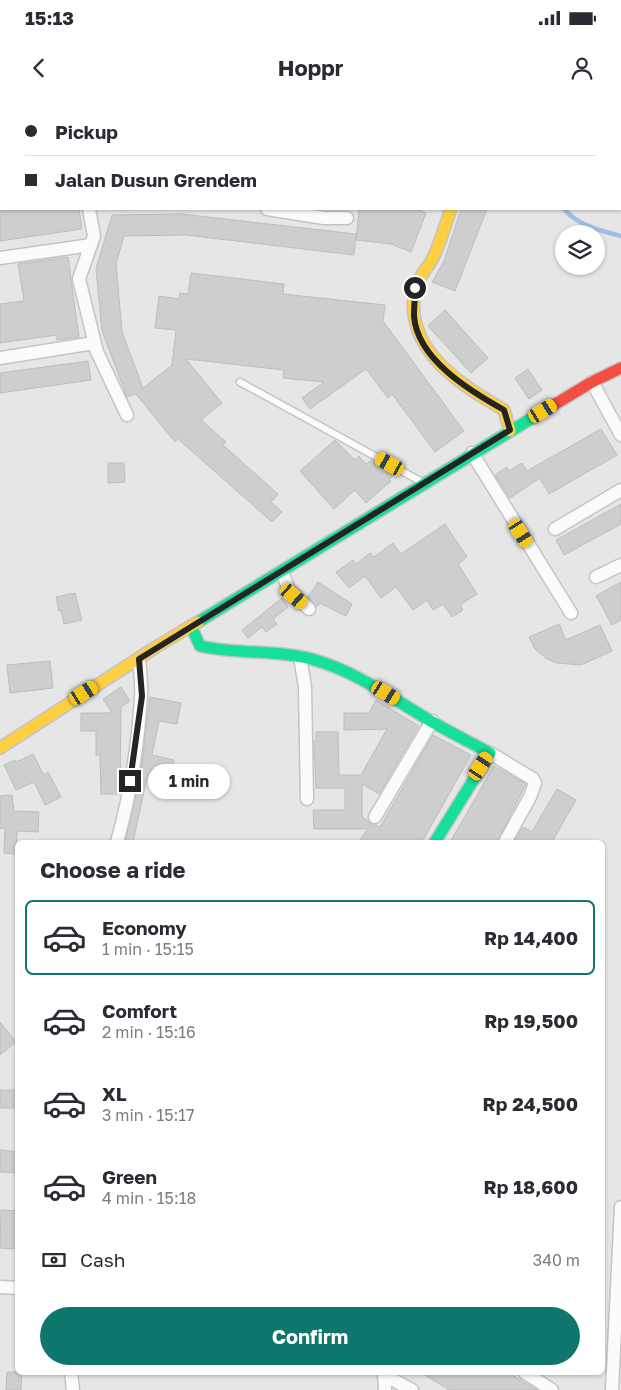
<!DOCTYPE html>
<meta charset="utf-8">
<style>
:root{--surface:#fff;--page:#f7f7f7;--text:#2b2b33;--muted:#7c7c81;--line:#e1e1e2;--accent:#0f766e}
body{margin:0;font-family:"Golos Text",sans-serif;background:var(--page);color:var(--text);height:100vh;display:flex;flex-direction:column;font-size:19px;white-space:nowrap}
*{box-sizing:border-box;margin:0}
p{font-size:16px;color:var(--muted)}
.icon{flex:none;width:28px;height:28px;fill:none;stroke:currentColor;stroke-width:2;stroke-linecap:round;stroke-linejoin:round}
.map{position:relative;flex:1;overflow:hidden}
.details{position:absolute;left:15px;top:740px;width:590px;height:535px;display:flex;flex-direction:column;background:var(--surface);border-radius:8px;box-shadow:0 1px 4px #0004}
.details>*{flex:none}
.banner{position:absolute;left:0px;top:0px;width:621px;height:110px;box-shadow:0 1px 4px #0004;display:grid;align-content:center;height:110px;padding:0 25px;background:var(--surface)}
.fabs{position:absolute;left:555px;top:125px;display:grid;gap:10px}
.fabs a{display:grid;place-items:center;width:50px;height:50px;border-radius:50%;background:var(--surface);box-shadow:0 1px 4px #0004;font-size:25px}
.end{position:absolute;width:22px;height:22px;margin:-11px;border:6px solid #242425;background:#fff;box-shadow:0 0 0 2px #fff}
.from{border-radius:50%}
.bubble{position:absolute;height:35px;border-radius:18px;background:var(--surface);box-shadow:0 1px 4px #0004;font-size:16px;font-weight:700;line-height:35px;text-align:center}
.car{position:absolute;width:15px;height:30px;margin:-15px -8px;border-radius:6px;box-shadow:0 0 4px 1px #0007;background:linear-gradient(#f5c518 24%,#345 0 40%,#f5c518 0 76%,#345 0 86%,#f5c518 0)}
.banner b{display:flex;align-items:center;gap:18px;height:48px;font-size:19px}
.banner b+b{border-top:1px solid var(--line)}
.banner i{width:12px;height:12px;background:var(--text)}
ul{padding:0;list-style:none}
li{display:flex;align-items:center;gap:15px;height:75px;margin:0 10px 8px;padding:0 15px;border:2px solid transparent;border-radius:8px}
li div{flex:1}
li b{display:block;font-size:19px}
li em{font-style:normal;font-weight:700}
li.on{border-color:var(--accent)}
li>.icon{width:45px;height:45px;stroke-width:1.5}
h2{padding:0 25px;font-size:22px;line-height:60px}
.pay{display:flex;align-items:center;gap:12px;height:55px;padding:0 25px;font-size:19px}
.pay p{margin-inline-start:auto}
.primary-button{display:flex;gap:10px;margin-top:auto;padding:10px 25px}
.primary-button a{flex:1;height:58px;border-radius:30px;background:var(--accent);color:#fff;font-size:20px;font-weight:700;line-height:58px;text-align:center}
.status{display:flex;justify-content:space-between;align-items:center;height:35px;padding:0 25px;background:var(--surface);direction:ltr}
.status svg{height:14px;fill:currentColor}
header{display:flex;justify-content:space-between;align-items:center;height:65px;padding:0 25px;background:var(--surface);font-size:22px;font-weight:700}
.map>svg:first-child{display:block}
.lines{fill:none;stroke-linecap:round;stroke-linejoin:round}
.stream{stroke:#9fbee1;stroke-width:4.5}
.building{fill:#cececf;stroke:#bcbdbe}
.lane-casing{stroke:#c3c4c5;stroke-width:9}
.street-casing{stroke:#c3c4c5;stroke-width:15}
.fast-casing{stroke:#c3c4c5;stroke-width:14}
.slow-casing{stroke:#c3c4c5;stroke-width:14}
.jam-casing{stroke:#c3c4c5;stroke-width:14}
.lane{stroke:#fbfbfb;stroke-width:6}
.street{stroke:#fbfbfb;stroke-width:12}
.fast{stroke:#16e098;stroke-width:11}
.slow{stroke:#ffcf43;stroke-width:11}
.jam{stroke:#f24e42;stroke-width:11}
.route{stroke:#242425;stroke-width:6}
</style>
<div class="status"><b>15:13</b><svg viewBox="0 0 49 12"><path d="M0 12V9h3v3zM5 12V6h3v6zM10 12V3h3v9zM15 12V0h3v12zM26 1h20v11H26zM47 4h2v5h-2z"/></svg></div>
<header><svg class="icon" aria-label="back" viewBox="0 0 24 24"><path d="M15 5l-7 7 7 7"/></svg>Hoppr<svg class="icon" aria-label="person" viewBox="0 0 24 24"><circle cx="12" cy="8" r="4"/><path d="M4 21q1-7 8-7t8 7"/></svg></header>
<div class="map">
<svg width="621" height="1290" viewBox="0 0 621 1290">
<rect width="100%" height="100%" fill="#e6e6e7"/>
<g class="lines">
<g class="stream">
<path d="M556 1 557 0"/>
<path d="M564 109C577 125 601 131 621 136"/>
</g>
</g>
<g class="building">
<path d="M0 109H79L82 129 0 141Z"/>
<path d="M359 109H416L426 113 411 152 391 144 356 140Z"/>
<path d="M461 109H487L455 191 432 182 444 161Z"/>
<path d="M181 114 356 134 354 155 186 135 124 136 116 164 122 232 143 288 172 265 176 230 155 228 159 196 179 199 180 193 188 194 191 173 284 184 283 194 385 205 383 221 464 331 435 352 392 294 388 298 366 269 310 309 302 298 324 282 283 278 284 270 186 259 222 303 201 320 226 342 223 345 278 394 271 402 282 412 272 422 178 339 175 342 136 294 127 297 102 231 96 169 112 115Z"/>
<path d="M68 157 79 237 57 240V235L0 243V204L24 201 18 164Z"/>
<path d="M445 210 488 258 471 273 428 226Z"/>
<path d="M88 261 91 280 0 293V273Z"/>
<path d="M528 269 542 290 529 299 515 278Z"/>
<path d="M601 329 617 355 549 394 540 378 510 398 495 375 507 367 509 371 522 363 527 371Z"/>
<path d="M335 340 355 360 359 356 366 364 371 360 380 369 383 366 393 376 389 379 391 381 366 403 355 390 334 409 300 371Z"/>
<path d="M108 363H124L125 382 108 383Z"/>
<path d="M621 404V424L564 455 556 440Z"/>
<path d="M445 424 467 457 458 464 477 494 460 505 463 510 452 517 443 504 433 510 427 500 413 510 396 487 381 498 365 476 349 488 336 472 353 460 356 464 370 453 374 457 393 443 401 454Z"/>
<path d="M318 482 352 504 346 516 320 503 317 507 308 497Z"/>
<path d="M621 482V520L612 525 596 496Z"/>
<path d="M75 493 82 520 64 524 61 510 59 511 56 497Z"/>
<path d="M282 498 288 507 273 519 277 524 266 532 262 527 248 538 242 530Z"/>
<path d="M559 524 566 540 600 525 612 551 581 565 557 563 547 559 535 549 529 537Z"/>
<path d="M50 561 53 588 10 593 7 565Z"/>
<path d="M121 587 130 601 121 607 120 694H101L100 655H96V631H81V613H112L103 599Z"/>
<path d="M150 597 181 603 177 624 159 621 152 655 174 660 169 683 147 678 133 742H125L141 672Z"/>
<path d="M376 600 419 626 379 694 362 684V716L371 724 380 727 433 635 471 655 422 742H359L367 729H314L313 710H345V688H316L314 641H316V632H338L339 675H361L387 629 344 630V613H369Z"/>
<path d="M33 654 44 675 48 672 61 697 45 705 34 682 16 690 4 665 15 660 16 662Z"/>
<path d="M494 666 526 684 497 742H450Z"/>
<path d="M557 689 576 700 552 742H514L523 727 532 732Z"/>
<path d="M12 695 14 711 39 712 38 732 17 731 16 754 4 753 5 728 0 729V696Z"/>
<path d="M0 922 16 942 0 955Z"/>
<rect x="0" y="990" width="18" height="18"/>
<path d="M0 1050 18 1052V1073L0 1072Z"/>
<path d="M1 1110 18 1111V1149L0 1148Z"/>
<path d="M7 1272H22L21 1290H6Z"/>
<path d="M420 1272H507L537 1290H449Z"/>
</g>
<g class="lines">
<defs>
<path id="lane" d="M240 282 420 381"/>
<g id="street">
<path d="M174 0 177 1"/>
<path d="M82 1 83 0"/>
<path d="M161 1V0"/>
<path d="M0 15 1 14"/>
<path d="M0 80H1"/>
<path d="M89 109 94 136 79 179 97 252 127 315"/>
<path d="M267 109 324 118H347"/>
<path d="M0 158 91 145"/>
<path d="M0 258 94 243"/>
<path d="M592 282 621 335"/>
<path d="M472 353 571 513"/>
<path d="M555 429 621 390"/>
<path d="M282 472 289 490 309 509"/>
<path d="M596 477 621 465"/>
<path d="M300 557 305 587 307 699"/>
<path d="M490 653 533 679 535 683 530 697 505 742"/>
<path d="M375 717 432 621"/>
<path d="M117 742C130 696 138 646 141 597 142 585 140 571 139 559"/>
<path d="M0 1187 18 1188"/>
<path d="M71 1272 73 1290"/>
<path d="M384 1272 385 1290"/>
<path d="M524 1272 552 1290"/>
<path d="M384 1275 412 1290"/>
<path d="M612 1290 621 1107"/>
</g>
<g id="fast">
<path d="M198 522 537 315"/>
<path d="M191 526 200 546C239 555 280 549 318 561 358 573 393 599 429 620 449 632 470 642 490 653L435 742"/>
</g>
<g id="slow">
<path d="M451 109C445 125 441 141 434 156 429 167 417 178 415 189 403 250 460 284 504 310L510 331"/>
<path d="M0 648 156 547 198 522"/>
</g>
<path id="jam" d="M537 315 592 282 621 268"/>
</defs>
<use href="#lane" class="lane-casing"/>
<use href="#street" class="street-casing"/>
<use href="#fast" class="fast-casing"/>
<use href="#slow" class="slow-casing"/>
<use href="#jam" class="jam-casing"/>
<use href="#lane" class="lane"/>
<use href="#street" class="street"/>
<use href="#fast" class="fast"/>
<use href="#slow" class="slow"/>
<use href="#jam" class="jam"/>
</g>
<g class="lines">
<path class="route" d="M130 681 142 596 139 559 510 330 504 310C470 291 417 259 414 216 414 207 415 197 415 188"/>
</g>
</svg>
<div class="fabs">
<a><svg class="icon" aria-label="layers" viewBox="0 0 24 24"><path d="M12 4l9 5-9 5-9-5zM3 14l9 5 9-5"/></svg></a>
</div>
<i class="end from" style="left:415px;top:188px"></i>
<i class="end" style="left:130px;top:681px"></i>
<div class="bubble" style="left:148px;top:664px;width:82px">1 min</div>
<i class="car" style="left:543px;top:311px;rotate:59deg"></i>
<i class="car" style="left:390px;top:364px;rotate:299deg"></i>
<i class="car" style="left:521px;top:433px;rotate:148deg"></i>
<i class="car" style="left:294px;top:496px;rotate:131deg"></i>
<i class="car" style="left:84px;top:593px;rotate:58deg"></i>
<i class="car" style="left:386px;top:593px;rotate:121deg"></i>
<i class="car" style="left:481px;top:666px;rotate:33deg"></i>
<div class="banner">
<b><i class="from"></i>Pickup</b>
<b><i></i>Jalan Dusun Grendem</b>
</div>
<section class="details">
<h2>Choose a ride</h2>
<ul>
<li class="on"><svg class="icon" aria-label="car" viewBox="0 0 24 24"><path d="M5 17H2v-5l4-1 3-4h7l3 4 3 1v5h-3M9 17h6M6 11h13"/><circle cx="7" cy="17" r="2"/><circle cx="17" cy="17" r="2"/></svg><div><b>Economy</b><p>1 min · 15:15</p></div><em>Rp 14,400</em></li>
<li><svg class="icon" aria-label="car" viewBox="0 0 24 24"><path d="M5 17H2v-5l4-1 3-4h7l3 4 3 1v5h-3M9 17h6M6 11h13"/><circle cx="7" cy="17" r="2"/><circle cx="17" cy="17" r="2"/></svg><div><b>Comfort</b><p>2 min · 15:16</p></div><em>Rp 19,500</em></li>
<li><svg class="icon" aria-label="car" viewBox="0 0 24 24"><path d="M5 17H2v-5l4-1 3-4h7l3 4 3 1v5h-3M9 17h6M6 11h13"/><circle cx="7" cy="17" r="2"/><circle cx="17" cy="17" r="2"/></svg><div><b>XL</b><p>3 min · 15:17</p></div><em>Rp 24,500</em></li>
<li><svg class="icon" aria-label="car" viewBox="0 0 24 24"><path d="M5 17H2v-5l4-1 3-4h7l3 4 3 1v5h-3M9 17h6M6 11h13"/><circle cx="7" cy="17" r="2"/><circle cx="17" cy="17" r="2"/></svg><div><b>Green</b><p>4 min · 15:18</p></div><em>Rp 18,600</em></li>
</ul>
<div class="pay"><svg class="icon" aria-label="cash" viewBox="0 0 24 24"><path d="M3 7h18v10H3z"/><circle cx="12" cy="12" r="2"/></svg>Cash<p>340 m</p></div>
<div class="primary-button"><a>Confirm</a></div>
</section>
</div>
